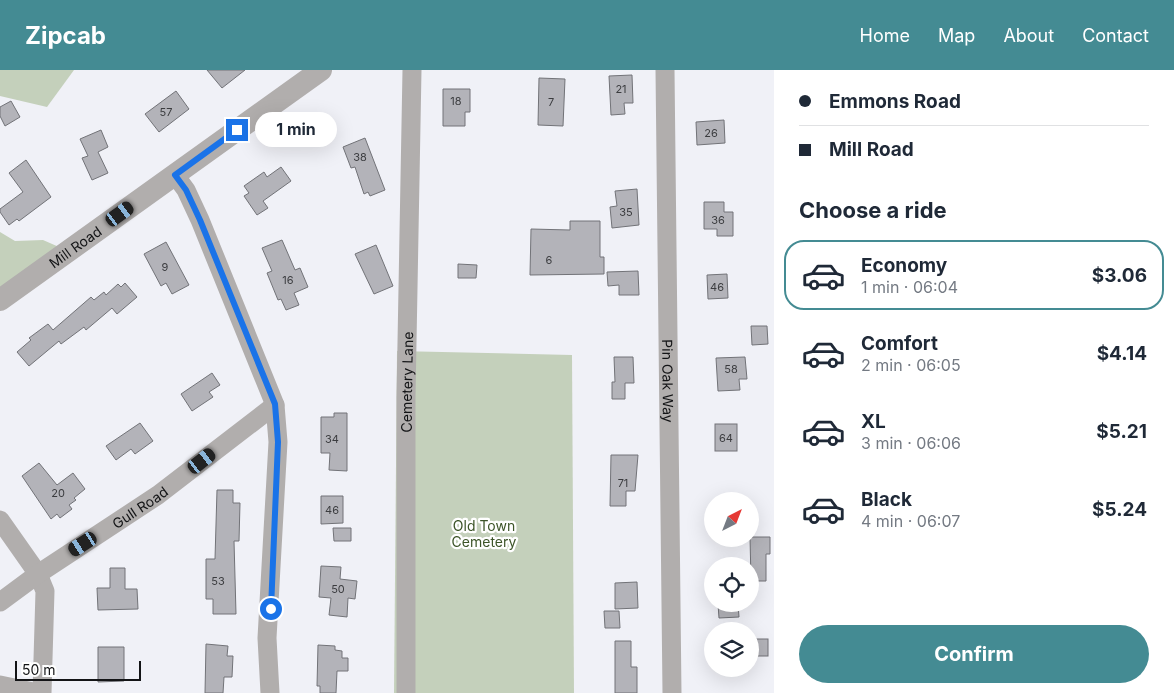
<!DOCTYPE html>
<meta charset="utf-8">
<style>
:root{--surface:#fff;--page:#f6f6f7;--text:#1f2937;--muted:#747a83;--line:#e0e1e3;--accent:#448b93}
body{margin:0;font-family:Inter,sans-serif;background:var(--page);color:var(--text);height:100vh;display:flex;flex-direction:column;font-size:19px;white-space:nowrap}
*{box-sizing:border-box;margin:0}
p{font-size:16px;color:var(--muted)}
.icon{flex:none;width:28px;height:28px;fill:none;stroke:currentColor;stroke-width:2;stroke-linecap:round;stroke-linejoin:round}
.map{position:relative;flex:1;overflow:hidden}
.drawer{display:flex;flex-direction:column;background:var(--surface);width:400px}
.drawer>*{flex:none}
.guide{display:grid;align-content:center;height:110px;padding:0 25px;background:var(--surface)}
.needle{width:32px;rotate:42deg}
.buttons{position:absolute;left:704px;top:422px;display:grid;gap:10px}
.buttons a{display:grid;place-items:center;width:55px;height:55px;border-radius:50%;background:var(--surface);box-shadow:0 5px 20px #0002;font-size:25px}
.scale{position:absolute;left:15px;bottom:12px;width:126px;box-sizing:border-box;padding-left:5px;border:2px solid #131416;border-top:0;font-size:14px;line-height:18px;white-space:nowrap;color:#131416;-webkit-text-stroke:4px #fff;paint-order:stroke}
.end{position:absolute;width:22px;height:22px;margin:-11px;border:6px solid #1a73e8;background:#fff;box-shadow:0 0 0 2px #fff}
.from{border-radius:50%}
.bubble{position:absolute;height:35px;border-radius:18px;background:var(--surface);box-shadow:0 5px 20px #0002;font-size:16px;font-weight:700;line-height:35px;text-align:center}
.car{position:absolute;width:15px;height:30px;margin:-15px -8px;border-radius:6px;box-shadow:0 0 4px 1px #0007;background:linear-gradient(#222 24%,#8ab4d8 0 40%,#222 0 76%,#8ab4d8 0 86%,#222 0)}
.guide b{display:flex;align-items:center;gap:18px;height:48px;font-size:19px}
.guide b+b{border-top:1px solid var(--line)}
.guide i{width:12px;height:12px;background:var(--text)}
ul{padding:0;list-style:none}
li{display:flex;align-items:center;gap:15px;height:70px;margin:0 10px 8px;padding:0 15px;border:2px solid transparent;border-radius:20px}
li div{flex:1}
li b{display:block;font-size:19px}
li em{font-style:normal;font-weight:700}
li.on{border-color:var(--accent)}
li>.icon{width:45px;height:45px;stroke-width:1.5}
h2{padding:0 25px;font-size:22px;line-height:60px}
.action{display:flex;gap:10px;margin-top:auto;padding:10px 25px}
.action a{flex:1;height:58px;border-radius:30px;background:var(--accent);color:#fff;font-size:20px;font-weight:700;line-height:58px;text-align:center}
header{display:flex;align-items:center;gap:30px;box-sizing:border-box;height:70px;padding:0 25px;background:var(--accent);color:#fff}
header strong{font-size:24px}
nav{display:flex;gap:28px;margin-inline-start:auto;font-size:18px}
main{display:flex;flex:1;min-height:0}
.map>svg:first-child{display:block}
.green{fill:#c4d0bb}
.building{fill:#b3b3b9;stroke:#727378}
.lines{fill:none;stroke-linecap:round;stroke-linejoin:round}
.minor{stroke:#b1aead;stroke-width:19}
.tertiary{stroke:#b1aead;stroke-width:22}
.route{stroke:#1a73e8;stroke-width:6}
.labels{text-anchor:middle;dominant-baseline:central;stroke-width:4.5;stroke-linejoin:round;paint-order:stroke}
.number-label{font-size:11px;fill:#3b3c3f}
.street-label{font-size:14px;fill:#131416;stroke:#fff}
.park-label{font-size:14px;fill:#3c5428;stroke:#fff}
</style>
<header>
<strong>Zipcab</strong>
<nav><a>Home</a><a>Map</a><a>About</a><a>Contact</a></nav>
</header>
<main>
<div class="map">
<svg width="774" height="623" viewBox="0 0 774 623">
<rect width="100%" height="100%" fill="#f0f1f7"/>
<g class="green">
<path d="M0 0H74L47 37 0 26Z"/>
<path d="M0 162 15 171 43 170 59 177 0 219Z"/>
<path d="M397 281 572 285 574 623H394Z"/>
</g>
<g class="building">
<path d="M207 0H245L222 18Z"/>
<path d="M632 5 633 33H624L625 44 611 45 609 6Z"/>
<path d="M539 8 565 9 563 56 538 55Z"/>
<path d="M443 19H470V42H465V56H443Z"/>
<path d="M176 21 189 39 159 62 145 44Z"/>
<path d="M11 31 20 47 5 56 0 46V37Z"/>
<path d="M724 50 725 73 697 75 696 52Z"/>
<path d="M101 60 108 77 98 82 108 103 92 110 82 88 88 86 80 69Z"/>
<path d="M365 68 385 120 370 126 368 122 364 124 355 97 351 98 343 77Z"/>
<path d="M26 90 51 127 19 151 17 149 9 155 0 142V139L23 122 9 103Z"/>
<path d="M281 97 291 111 263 131 268 138 257 145 244 126 249 123 244 116 264 102 267 107Z"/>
<path d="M637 119 639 155 612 158 610 137 617 136 615 121Z"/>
<path d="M704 132H724V142H733V166H717V159H704Z"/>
<path d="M570 151H600V187H604V204L530 205 531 159 570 160Z"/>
<path d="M282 170 295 200 300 198 308 217 294 223 299 235 286 240 281 229 278 230 267 203 272 201 262 178Z"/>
<path d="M166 172 189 215 172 224 166 213 161 216 144 184Z"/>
<path d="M376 175 393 216 374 224 355 184Z"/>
<path d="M458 194 477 195 476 208H458Z"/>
<path d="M638 201 639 225H619V215L608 216 607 202Z"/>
<path d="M727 204 728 228 708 229 707 205Z"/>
<path d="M125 213 137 227 117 244 112 238 86 260 84 257 61 274 59 271 29 296 17 282 31 270 29 268 48 254 53 260 91 227 94 230 104 222 106 225 118 214 121 217Z"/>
<path d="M751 256H767L768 274 752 275Z"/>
<path d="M614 287H633L634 313H625V329H612V312H615Z"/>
<path d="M745 287 747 309H739L740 320 718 321 716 288Z"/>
<path d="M212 303 220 315 209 322 213 327 192 341 181 324Z"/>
<path d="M334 343H347V401L329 400 330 383H321V347H334Z"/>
<path d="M140 353 153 371 135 384 131 379 116 390 106 376Z"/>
<rect x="715" y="354" width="22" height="27"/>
<path d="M611 385H638L635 421H626V436H610Z"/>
<path d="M39 393 57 415 73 403 85 419 74 428 76 430 69 435 72 439 60 448 57 444 51 449 22 406Z"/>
<path d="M217 420H233V433H240L239 471H234L236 544H213V529H206V489H215Z"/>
<path d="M321 426H343V453L321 454Z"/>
<path d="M333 458H351V471H334Z"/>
<path d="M750 467H770V484H766V511H751Z"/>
<path d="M321 496 341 497 340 509 357 511 355 529 348 528 347 547 329 545 331 528 319 527Z"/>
<path d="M110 498H125V519H137L138 539 98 540 97 518H110Z"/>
<path d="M637 512 638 538 615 539V513Z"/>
<path d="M718 534H738L739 547 719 548Z"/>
<path d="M604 541H619L620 558H605Z"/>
<rect x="750" y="569" width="18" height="17"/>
<path d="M615 571H631V597H637V623H615Z"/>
<path d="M206 574 228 576 227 586H233L232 607H224L223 623H205Z"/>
<path d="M318 575 335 576V580L342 581V588H348V601H337L336 623H320V616H317Z"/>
<path d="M98 577H124V611L98 612Z"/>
</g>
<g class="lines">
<g class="minor">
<path id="s1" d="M665 0 672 623"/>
<path d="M175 105 186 120 200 150 275 335 278 372 267 568 270 623"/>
<path d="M0 450 38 504 45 521 42 623"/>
<path id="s2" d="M0 532 38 504 158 425 275 335"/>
<path d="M0 615 38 623"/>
<path id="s3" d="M406 623V327L412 0"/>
</g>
<path class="tertiary" id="s4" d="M0 230 321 0"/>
</g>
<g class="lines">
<path class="route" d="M237 60 175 105 186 120 200 150 275 334 278 372 271 539"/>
</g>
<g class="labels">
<g class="number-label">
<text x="621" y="19">21</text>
<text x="456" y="31">18</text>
<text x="551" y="32">7</text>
<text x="166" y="42">57</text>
<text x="711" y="63">26</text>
<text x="360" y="87">38</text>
<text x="626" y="142">35</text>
<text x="718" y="150">36</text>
<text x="549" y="190">6</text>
<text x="165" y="197">9</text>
<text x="288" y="210">16</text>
<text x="717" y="217">46</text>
<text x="731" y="299">58</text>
<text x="726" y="368">64</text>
<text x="332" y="369">34</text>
<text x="623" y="413">71</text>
<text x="58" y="423">20</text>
<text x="332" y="440">46</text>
<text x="218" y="511">53</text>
<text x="338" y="519">50</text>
</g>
<g class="street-label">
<text stroke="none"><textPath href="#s4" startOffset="92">Mill Road</textPath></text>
<text stroke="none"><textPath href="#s3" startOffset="311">Cemetery Lane</textPath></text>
<text stroke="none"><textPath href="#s1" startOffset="311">Pin Oak Way</textPath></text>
<text stroke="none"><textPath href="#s2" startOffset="169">Gull Road</textPath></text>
</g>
<g class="park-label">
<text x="484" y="455">Old Town<tspan x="484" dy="16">Cemetery</tspan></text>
</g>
</g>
</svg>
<div class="buttons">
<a><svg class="needle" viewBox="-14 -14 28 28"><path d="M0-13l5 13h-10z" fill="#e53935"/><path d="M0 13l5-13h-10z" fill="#747a83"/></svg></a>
<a><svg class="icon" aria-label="locate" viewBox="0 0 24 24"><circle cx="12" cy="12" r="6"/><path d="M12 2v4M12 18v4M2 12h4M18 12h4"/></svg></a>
<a><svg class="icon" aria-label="layers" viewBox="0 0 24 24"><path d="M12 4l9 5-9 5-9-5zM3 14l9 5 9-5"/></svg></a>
</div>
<div class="scale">50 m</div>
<i class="end from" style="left:271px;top:539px"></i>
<i class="end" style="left:237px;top:60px"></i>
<div class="bubble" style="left:255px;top:42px;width:82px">1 min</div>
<i class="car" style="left:120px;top:144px;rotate:54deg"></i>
<i class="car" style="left:202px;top:391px;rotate:52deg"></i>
<i class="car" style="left:83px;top:474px;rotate:237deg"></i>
</div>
<section class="drawer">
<div class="guide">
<b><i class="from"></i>Emmons Road</b>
<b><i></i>Mill Road</b>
</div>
<h2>Choose a ride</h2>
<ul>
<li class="on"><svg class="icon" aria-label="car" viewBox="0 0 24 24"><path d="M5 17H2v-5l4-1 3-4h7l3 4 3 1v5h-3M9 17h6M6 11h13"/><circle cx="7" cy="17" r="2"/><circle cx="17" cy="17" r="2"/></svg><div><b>Economy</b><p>1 min · 06:04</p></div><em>$3.06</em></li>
<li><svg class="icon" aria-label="car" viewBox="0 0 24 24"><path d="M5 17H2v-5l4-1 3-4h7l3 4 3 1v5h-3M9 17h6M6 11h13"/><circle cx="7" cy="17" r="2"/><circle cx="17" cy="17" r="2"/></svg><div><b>Comfort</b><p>2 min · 06:05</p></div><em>$4.14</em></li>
<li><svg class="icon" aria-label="car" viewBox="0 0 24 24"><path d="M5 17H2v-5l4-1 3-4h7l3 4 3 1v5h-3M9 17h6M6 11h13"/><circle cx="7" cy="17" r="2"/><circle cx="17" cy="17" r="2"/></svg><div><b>XL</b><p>3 min · 06:06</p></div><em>$5.21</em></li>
<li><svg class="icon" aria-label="car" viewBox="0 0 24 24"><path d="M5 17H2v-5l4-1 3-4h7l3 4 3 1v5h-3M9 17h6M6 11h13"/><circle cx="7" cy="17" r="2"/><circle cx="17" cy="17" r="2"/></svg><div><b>Black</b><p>4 min · 06:07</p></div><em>$5.24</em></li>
</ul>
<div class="action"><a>Confirm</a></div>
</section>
</main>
